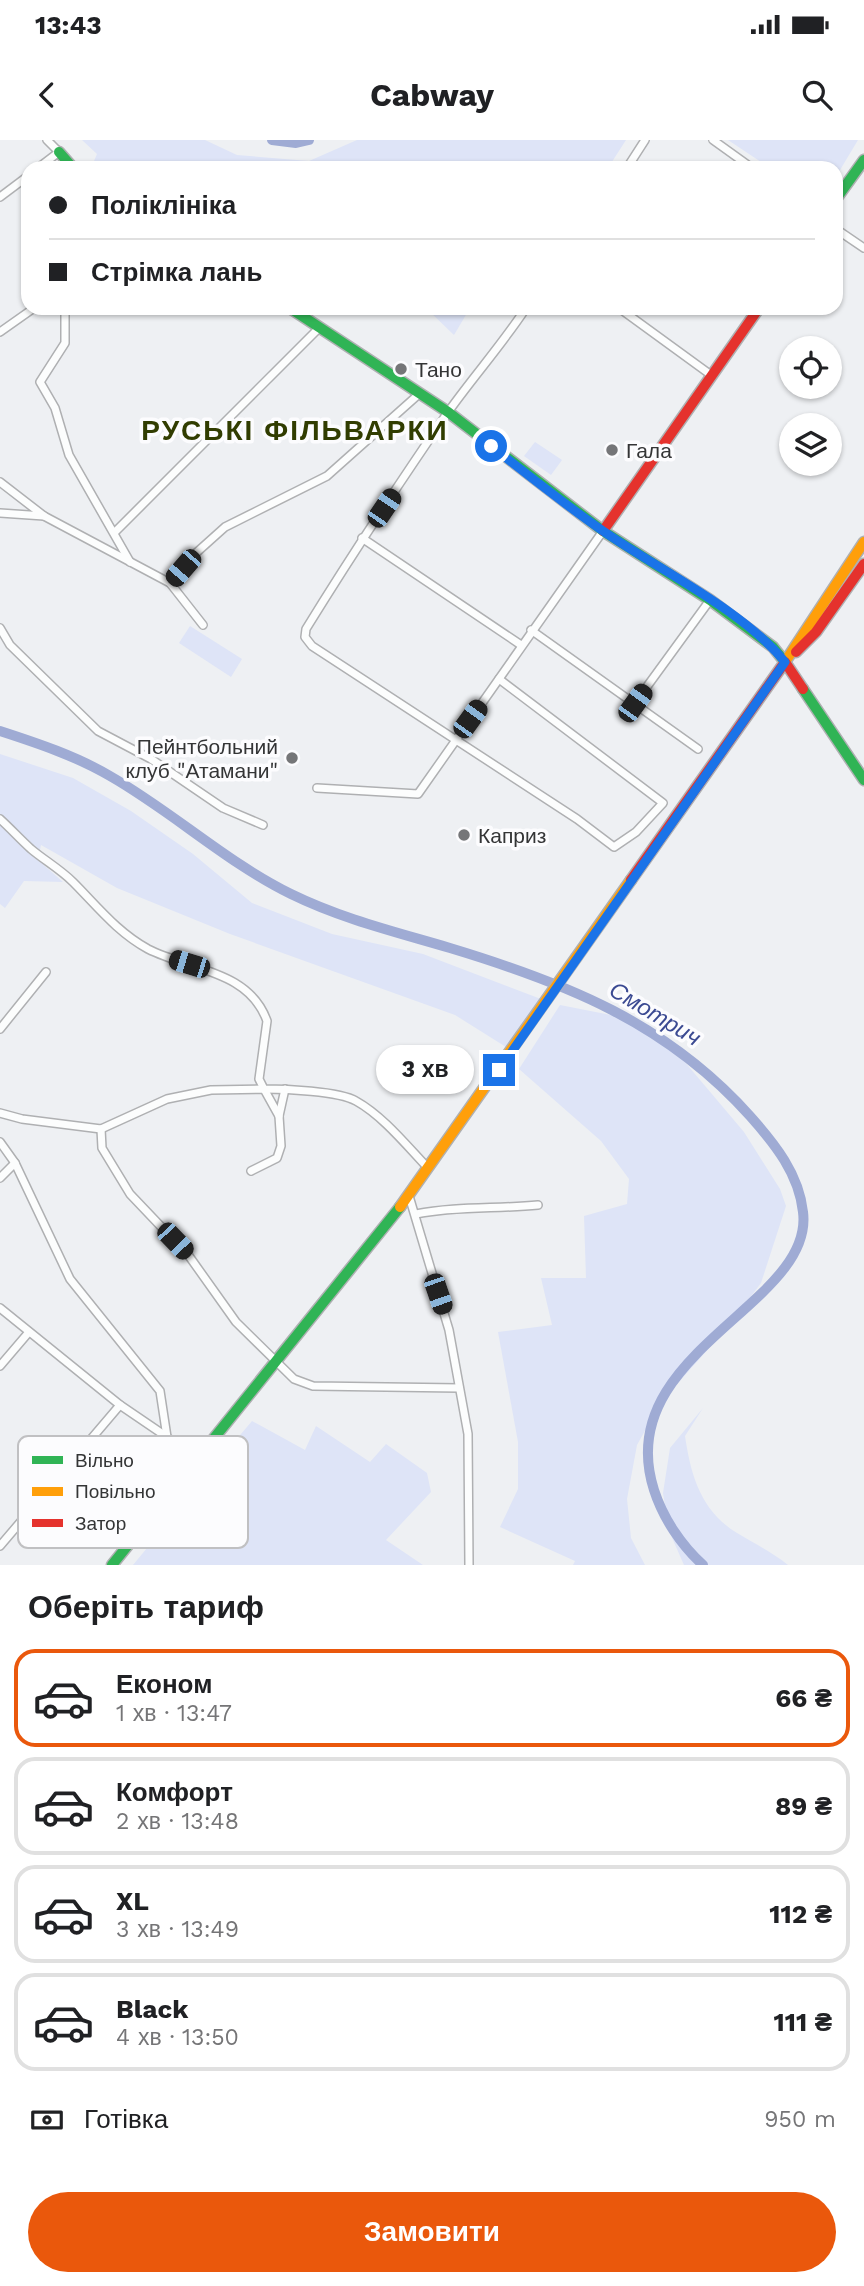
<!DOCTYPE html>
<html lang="uk">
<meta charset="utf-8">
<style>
:root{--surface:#fff;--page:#f2f2f2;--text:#202124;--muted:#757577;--line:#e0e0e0;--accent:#ea580c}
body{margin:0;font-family:"Work Sans",sans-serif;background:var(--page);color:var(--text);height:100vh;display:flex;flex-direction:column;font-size:26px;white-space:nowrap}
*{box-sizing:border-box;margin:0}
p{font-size:23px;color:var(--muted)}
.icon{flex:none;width:38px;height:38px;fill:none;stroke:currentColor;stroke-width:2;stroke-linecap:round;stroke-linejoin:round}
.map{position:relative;height:1425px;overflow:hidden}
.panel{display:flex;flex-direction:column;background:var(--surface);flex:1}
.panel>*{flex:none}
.hud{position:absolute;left:21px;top:21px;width:822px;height:154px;border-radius:21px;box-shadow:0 2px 5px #0004;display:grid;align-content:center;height:154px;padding:0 28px;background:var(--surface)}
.buttons{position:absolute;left:779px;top:196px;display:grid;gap:14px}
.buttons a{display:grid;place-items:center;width:63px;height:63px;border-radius:50%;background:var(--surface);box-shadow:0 2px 5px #0004;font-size:35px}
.end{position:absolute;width:32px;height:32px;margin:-16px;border:9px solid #1a73e8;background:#fff;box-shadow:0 0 0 4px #fff}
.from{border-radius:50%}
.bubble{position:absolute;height:49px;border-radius:24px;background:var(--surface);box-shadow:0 2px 5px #0004;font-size:23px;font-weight:700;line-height:49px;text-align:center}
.car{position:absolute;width:21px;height:42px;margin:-21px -10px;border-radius:9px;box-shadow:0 0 5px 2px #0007;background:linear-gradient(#222 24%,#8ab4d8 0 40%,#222 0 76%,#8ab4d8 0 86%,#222 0)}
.hud b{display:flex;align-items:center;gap:24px;height:66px;font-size:26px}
.hud b+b{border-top:2px solid var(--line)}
.hud i{width:18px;height:18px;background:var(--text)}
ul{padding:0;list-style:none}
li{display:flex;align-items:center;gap:21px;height:98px;margin:0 14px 10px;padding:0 14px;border:4px solid var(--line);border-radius:21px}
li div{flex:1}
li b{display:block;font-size:26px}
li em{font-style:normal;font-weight:700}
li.current{border-color:var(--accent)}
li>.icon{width:63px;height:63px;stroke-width:1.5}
h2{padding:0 28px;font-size:32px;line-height:84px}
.pay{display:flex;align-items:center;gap:18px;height:77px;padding:0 28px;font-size:26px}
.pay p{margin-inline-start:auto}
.action{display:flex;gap:14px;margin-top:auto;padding:14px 28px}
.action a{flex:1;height:80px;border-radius:42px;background:var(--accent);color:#fff;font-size:28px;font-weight:700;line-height:80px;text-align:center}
.status{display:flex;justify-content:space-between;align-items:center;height:49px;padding:0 35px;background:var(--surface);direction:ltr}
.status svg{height:19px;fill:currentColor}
header{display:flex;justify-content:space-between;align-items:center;height:91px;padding:0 28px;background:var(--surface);font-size:32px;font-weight:700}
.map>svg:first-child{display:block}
.green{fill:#dee4f7}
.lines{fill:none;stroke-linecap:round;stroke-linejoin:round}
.river{stroke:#9fabd4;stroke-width:10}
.street-casing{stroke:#afb0b2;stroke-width:10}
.fast-casing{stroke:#afb0b2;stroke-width:13}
.slow-casing{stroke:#afb0b2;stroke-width:13}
.jam-casing{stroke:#afb0b2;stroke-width:13}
.street{stroke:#fcfdfd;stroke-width:7}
.fast{stroke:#30b455;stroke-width:10}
.slow{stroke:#ff9f0a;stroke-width:10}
.jam{stroke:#e5322d;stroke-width:10}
.route{stroke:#1a73e8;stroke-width:9}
.poi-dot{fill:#757678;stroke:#fcfcfe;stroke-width:2.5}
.labels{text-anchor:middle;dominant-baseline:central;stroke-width:7;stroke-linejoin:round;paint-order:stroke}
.poi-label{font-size:21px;fill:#343536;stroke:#fcfcfe;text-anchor:start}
.water-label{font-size:23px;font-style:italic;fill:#3b4a92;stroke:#fcfcfe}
.district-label{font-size:28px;font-weight:bold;letter-spacing:2px;fill:#313d01;stroke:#fcfcfe}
.key{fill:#fcfcfe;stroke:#c0c0c2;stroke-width:2}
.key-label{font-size:19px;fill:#343536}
</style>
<div class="status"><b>13:43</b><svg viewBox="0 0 49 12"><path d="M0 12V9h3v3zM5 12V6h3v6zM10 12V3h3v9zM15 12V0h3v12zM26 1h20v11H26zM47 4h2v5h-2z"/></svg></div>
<header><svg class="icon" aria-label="back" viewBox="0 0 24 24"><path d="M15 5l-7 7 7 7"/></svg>Cabway<svg class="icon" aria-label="search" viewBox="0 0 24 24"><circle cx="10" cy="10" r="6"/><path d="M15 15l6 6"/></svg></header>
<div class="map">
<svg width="864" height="1425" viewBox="0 0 864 1425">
<rect width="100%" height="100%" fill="#eef0f3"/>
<g class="green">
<path d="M82 0H205L237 15 309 21 357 0H626L608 28H91L97 14Z"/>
<path d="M728 0H858L837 35 836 28H770Z"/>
<path d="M426 168H470L454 195Z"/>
<path d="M535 302 562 320 551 335 524 316Z"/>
<path d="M190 486 242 519 231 537 179 503Z"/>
<path d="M0 614 73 638 131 671 193 714 252 763 332 794 423 814 541 859 506 907 455 875 230 794 117 748 41 705 38 720 63 742 24 741 5 768 0 764Z"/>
<path d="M560 865 626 878 684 921 744 992 780 1049 786 1066 761 1143 728 1187 661 1262 637 1305 627 1359 631 1398 645 1425H573L575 1421 500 1387 518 1349V1302L498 1192 552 1185 541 1138H586L584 1076 627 1064 629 1039 601 1001 519 929Z"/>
<path d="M703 1268 685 1296C691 1336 701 1371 737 1393 755 1404 772 1412 788 1425H684L669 1391 663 1353 670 1308Z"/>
<path d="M252 1281 305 1310 316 1286 370 1322 386 1304 427 1333 431 1352 386 1400 423 1425H133L204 1339C217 1339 225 1330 230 1319L224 1314Z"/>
</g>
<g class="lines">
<g class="river">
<path d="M272 0 296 3 309 0"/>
<path d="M0 591C37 603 76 616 110 636 173 672 226 722 291 754 342 779 396 792 450 808 566 843 667 883 750 976 775 1004 799 1034 803 1072 815 1165 610 1213 654 1350 663 1378 681 1405 703 1425"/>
</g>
<defs>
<g id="street">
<path d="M713 0 752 28"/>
<path d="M38 28 59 12 47 0"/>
<path d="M627 28 645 0"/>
<path d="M0 57 28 36"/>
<path d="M836 89 864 108"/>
<path d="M65 168V203L40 242 55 268 69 315 130 422"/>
<path d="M619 168 711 235"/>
<path d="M0 192 34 168"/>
<path d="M0 342 44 376 170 443 203 485"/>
<path d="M0 373 44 376"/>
<path d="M115 392 320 187"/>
<path d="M362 398 521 505"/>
<path d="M170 443 196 413 225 387 327 336 419 254"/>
<path d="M0 488 10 505 98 591 151 619 223 668 263 685"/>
<path d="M531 490 698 609"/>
<path d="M499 539 663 663 636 692 614 707 577 679 312 506 305 497 306 489C351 416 398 345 446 275 472 238 501 206 526 168"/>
<path d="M635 563 710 460"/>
<path d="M317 648 418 654 603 391"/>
<path d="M0 679C11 689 20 699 31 709 44 720 60 729 73 742 97 766 117 792 148 809 189 830 249 830 267 881L259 939 264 949C284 949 339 951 356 961 383 976 407 1006 428 1028"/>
<path d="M0 889 46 832"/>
<path d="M0 973 22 979 101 989 167 959 211 950 264 949 279 976"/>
<path d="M101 989 102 1008 130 1054 189 1116 236 1182 294 1239 313 1246 459 1248"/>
<path d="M0 1002 15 1023 70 1139 160 1251 167 1297 196 1322"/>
<path d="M251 1031 277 1018 281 1006 279 976 285 949"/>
<path d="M0 1038 15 1023"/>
<path d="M409 1056 449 1190 468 1294 469 1425"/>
<path d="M416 1074C456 1066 497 1069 538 1065"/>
<path d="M0 1168 120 1265 167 1297"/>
<path d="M0 1226 29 1192"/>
<path d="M0 1406 120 1265"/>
</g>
<g id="fast">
<path d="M59 12 73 28"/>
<path d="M836 59 864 20"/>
<path d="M290 168 448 272 603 391 710 460 773 507 785 522"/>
<path d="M803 549 864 640"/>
<path d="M112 1425 400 1067"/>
</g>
<g id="slow">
<path d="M785 522 864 402"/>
<path d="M400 1067 631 740"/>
</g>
<g id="jam">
<path d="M603 391 759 168"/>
<path d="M796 512 816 492 864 424"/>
<path d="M631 740 785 522 803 549"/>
</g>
</defs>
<use href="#street" class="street-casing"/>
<use href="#fast" class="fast-casing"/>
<use href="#slow" class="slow-casing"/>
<use href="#jam" class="jam-casing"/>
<use href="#street" class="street"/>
<use href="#fast" class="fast"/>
<use href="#slow" class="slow"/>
<use href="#jam" class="jam"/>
</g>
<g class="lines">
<path class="route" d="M491 306C528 335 564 364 603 391 659 430 743 470 785 522L499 930"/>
</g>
<g class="poi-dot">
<circle cx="401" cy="229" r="7"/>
<circle cx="612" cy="310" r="7"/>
<circle cx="292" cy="618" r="7"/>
<circle cx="464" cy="695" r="7"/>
</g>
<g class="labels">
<g class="poi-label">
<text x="415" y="229">Тано</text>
<text x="626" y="310">Гала</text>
<text x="278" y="606" text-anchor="end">Пейнтбольний<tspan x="278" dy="24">клуб "Атамани"</tspan></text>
<text x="478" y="695">Каприз</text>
</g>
<g class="water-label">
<text transform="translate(655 874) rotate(31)">Смотрич</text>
</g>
<g class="district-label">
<text x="295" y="290">РУСЬКІ ФІЛЬВАРКИ</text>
</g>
</g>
<rect x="18" y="1296" width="230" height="112" rx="10" class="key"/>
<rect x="32" y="1316" width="31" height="8" fill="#30b455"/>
<rect x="32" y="1347" width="31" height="9" fill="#ff9f0a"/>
<rect x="32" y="1379" width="31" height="8" fill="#e5322d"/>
<g class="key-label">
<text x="75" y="1327">Вільно</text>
<text x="75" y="1358">Повільно</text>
<text x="75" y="1390">Затор</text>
</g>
</svg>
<div class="buttons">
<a><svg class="icon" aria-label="locate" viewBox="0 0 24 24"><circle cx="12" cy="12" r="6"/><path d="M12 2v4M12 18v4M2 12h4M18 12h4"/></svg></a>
<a><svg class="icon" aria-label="layers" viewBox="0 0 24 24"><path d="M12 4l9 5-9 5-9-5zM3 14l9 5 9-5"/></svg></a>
</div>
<i class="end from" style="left:491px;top:306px"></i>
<i class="end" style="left:499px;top:930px"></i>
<div class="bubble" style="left:376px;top:905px;width:98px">3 хв</div>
<i class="car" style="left:384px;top:368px;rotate:34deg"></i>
<i class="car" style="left:183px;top:428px;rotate:221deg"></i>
<i class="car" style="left:635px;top:563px;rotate:36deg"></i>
<i class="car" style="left:470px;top:579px;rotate:36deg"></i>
<i class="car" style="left:189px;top:824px;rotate:287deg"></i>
<i class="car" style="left:175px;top:1101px;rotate:136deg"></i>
<i class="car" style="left:438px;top:1154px;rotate:161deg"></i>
<div class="hud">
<b><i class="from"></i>Поліклініка</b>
<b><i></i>Стрімка лань</b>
</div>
</div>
<section class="panel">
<h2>Оберіть тариф</h2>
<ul>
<li class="current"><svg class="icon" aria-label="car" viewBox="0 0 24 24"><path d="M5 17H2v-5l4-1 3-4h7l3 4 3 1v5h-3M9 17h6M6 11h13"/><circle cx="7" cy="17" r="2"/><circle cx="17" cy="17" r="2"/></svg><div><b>Економ</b><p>1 хв · 13:47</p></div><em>66 ₴</em></li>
<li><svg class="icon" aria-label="car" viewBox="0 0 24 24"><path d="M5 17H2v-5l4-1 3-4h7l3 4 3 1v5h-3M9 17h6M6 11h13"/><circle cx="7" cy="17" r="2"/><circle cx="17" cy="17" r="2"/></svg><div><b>Комфорт</b><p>2 хв · 13:48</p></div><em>89 ₴</em></li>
<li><svg class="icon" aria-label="car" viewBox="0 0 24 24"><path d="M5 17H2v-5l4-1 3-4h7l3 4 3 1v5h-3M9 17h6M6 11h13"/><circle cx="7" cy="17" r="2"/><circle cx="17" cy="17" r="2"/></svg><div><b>XL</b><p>3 хв · 13:49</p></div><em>112 ₴</em></li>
<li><svg class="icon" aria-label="car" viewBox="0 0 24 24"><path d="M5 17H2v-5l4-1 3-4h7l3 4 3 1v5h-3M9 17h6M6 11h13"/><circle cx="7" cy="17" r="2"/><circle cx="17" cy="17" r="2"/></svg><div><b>Black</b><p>4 хв · 13:50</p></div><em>111 ₴</em></li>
</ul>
<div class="pay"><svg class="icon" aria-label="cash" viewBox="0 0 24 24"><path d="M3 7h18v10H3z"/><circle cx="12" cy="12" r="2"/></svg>Готівка<p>950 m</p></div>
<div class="action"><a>Замовити</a></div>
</section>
